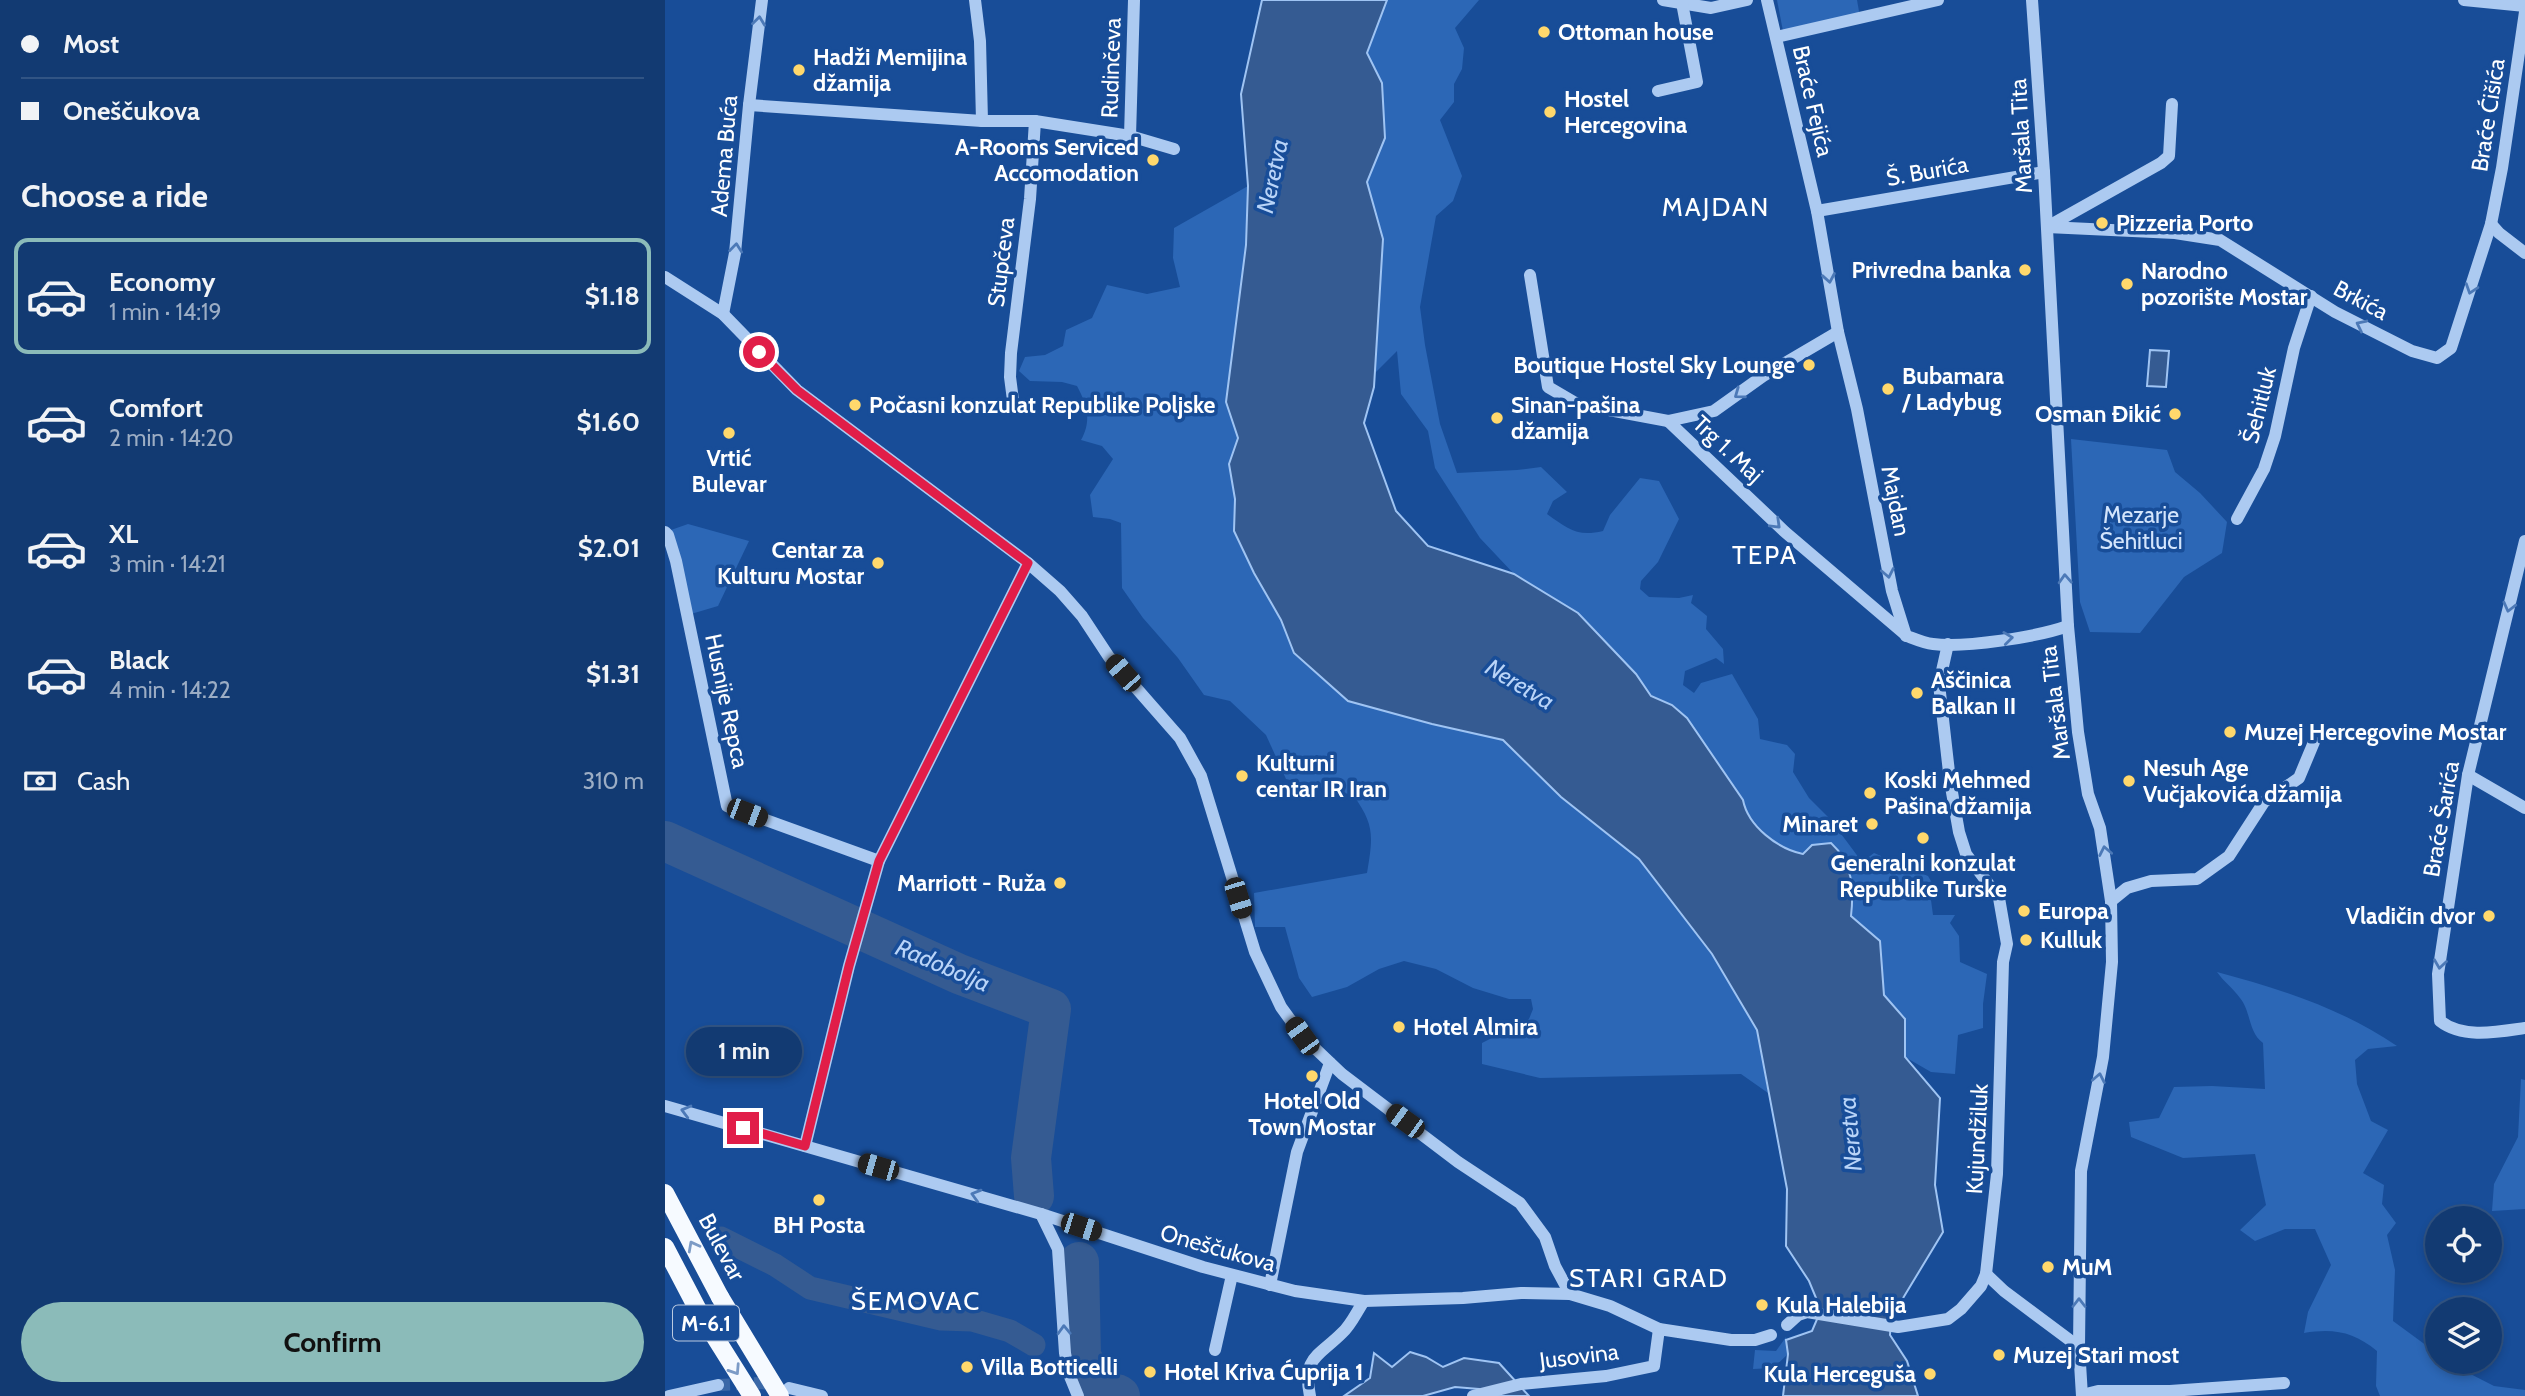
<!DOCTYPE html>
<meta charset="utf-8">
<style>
:root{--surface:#123a72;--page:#1b4177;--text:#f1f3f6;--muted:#9cadc4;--line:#315484;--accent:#8bbbb9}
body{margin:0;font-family:Cabin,sans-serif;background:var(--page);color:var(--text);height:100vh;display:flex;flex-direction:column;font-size:26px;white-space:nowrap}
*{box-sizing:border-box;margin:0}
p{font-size:23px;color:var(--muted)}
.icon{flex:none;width:38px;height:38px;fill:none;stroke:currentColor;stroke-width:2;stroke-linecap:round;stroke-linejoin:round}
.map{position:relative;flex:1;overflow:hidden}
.side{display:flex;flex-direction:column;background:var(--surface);width:665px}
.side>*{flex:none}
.top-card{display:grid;align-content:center;height:154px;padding:0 21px;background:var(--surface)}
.fabs{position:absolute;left:1760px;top:1206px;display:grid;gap:14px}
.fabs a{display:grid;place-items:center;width:77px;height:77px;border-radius:50%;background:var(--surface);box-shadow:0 4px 10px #0003,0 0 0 2px var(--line);font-size:35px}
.end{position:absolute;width:32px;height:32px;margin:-16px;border:9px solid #e11d48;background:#fff;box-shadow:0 0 0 4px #fff}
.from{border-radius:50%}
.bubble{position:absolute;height:49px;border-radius:24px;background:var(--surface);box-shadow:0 4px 10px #0003,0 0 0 2px var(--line);font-size:23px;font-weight:700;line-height:49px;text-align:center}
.car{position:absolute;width:21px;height:42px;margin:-21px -10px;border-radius:9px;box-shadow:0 0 5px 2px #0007;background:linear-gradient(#222 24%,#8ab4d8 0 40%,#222 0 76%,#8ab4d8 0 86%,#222 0)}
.top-card b{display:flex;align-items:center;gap:24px;height:66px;font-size:26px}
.top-card b+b{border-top:2px solid var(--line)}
.top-card i{width:18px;height:18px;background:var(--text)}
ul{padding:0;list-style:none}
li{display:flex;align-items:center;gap:21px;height:116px;margin:0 14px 10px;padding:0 7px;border:4px solid transparent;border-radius:14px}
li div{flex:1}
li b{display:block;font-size:26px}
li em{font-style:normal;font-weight:700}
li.selected{border-color:var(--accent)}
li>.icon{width:63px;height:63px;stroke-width:1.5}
h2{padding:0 21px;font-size:32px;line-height:84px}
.pay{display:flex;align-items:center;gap:18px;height:77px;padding:0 21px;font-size:26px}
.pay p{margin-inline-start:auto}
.action{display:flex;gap:14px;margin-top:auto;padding:14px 21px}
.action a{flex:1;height:80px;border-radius:42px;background:var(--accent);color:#111;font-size:28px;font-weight:700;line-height:80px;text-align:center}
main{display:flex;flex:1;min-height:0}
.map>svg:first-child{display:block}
.green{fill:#2c67b6}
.water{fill:#355b92;stroke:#9fc4f3;stroke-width:2}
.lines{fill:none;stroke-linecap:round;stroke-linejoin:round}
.canal{stroke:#355b92;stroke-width:23}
.river{stroke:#355b92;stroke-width:40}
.minor-tunnel{stroke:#3b68a7;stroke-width:12;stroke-dasharray:12 6;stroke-linecap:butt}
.minor{stroke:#accaf1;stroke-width:12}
.major{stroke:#f6faff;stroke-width:18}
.major-bridge{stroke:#f6faff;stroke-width:18}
.oneway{stroke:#4c79b7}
.oneway2{stroke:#7c9bc6}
.route{stroke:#e11d48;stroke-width:9}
.poi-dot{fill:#ffd86c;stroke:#184d98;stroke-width:2.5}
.labels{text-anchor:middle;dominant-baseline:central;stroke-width:7;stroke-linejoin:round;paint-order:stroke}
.shield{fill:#184d98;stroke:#bacae0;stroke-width:2}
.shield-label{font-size:21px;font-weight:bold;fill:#fff}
.poi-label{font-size:23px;font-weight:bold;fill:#fff;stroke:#184d98;text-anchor:start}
.street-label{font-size:23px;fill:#fff;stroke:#184d98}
.park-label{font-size:23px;fill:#d4e5fc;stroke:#184d98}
.water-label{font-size:24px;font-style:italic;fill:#b9d4f8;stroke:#184d98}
.quarter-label{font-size:26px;letter-spacing:2px;fill:#fff;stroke:#184d98}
</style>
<main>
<section class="side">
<div class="top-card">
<b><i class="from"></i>Most</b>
<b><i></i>Oneščukova</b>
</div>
<h2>Choose a ride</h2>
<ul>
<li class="selected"><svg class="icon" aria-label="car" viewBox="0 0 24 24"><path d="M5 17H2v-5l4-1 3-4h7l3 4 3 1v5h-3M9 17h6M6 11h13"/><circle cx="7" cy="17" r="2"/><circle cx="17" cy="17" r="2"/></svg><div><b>Economy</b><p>1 min · 14:19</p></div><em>$1.18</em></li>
<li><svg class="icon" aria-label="car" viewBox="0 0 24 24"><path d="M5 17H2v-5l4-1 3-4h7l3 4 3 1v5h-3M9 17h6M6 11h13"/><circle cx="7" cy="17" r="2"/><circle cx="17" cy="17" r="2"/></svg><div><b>Comfort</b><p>2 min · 14:20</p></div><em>$1.60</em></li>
<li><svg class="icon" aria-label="car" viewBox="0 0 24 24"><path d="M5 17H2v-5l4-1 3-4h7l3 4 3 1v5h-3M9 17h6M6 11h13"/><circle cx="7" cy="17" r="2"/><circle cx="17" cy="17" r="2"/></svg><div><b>XL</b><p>3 min · 14:21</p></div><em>$2.01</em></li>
<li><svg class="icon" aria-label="car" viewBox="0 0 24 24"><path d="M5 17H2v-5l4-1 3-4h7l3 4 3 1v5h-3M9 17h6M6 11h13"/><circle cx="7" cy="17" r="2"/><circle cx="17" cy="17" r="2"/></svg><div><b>Black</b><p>4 min · 14:22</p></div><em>$1.31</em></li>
</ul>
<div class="pay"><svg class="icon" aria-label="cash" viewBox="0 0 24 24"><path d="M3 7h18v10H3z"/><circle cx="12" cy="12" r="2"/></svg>Cash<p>310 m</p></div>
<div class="action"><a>Confirm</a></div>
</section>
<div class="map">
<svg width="1860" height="1396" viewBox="0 0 1860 1396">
<rect width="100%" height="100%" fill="#184d98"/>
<g class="green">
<path d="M722 0H814L790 28 799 48 797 69 789 84V102L775 120 797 176 788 201 771 216 755 307 760 345 775 424 792 473 852 470 876 467 902 492 888 501 882 514C903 529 912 537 938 531L945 515 975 478 994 481 1014 519 993 562 976 581 975 589 984 597 1014 598 1028 595 1026 603 1042 616 1041 629 1058 649 1059 664 1051 658 1020 671 1018 685 1029 693 1036 683 1067 674 1093 719 1095 739 1122 745 1130 754 1128 772 1144 798 1165 819 1197 862 1209 853 1263 876 1273 893 1266 900 1268 915H1290L1285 923 1294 936 1295 962 1322 974 1318 1004V1028L1293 1035 1290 1074 1266 1072 1240 1057V1019L1219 995 1215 941 1186 917C1189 890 1187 876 1176 852 1139 854 1122 857 1095 828 1086 818 1081 812 1078 799L1022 718 1007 705 986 696 971 674 913 613 849 574 815 538 770 468 763 431 736 394 732 351 709 374 718 239 702 182 720 138 717 83 702 53Z"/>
<path d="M1112 0H1192L1195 17 1118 31Z"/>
<path d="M583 186 581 245 561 402 573 438 564 464 570 499 569 531 616 620 629 653 767 724 838 740 896 797 974 859 1047 954 1092 1030 1103 1093 1076 1074 875 1078 817 1064V1043L864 1019 868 1009 866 999H844L808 988 771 969 739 961 714 969 682 987 647 997 634 978 620 927H590L589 893 702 873C708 836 710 825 688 795L621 779 601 735 565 701 539 695 513 658 478 618 457 588 456 523 445 519 428 517 425 495 448 459 437 446 416 440C427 420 422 405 412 386L397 382 365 381 354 371 360 357 380 355 398 346 401 330 427 318 442 285 482 294 515 287 508 258 509 228Z"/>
<path d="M1406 439 1502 450 1510 472 1535 493 1562 522 1557 553 1519 577 1475 633 1425 632 1415 602Z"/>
<path d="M23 524 84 541 53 606 26 614 6 530Z"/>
<path d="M1552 972C1616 989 1678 1009 1732 1046L1703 1049 1690 1060 1692 1084 1706 1121 1723 1130 1698 1173 1719 1185 1717 1204 1731 1223 1722 1235 1730 1270 1728 1321 1773 1354V1362H1782L1829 1386 1860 1390V1396H1715L1711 1386 1712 1351C1689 1332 1669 1328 1639 1333L1643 1312 1666 1265 1650 1229H1620L1590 1241 1575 1230 1601 1205 1590 1154 1518 1158 1466 1137 1464 1122 1494 1118 1509 1087 1547 1086 1600 1089 1598 1043C1583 1032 1586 1011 1575 998 1568 988 1559 982 1552 972Z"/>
<path d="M1856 1079 1860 1080V1209L1827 1211 1829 1184 1853 1137Z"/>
<path d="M1121 1337 1123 1354C1109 1368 1107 1368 1088 1369L1090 1350 1111 1351Z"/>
</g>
<g class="water">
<path d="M597 0H722L702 53 717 83 720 138 702 182 718 239 709 387 699 423 731 511 763 546 849 574 913 613 971 674 986 696 1007 705 1022 718 1078 800C1083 826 1113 849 1138 854L1147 845 1166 843C1188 863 1189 889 1186 916L1215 941 1219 995 1240 1019V1057L1275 1098 1270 1185 1278 1232 1226 1318 1225 1335 1242 1361 1253 1396H1118L1123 1354 1121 1340 1147 1331 1156 1310 1144 1281 1121 1246 1122 1189 1092 1030 1047 954 974 859 896 797 838 740 767 724 683 701 629 653 616 620 589 573 569 531 570 499 564 464 573 438 561 402 581 245 583 186 576 94Z"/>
<path d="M1485 350 1504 351 1501 387 1482 386Z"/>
<path d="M418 1267 421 1320 430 1374 469 1396H442L430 1393 409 1358 411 1277Z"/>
<path d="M745 1352 761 1357 778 1367 799 1358 834 1363 864 1396H834L814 1389 790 1387 758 1396H679L705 1378 709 1353 727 1367Z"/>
</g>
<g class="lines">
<g class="canal">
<path d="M56 1238 110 1265 145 1288 276 1319 307 1320 345 1331 369 1345"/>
<path d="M411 1376 435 1392"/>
</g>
<g class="river">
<path d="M0 841 294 974 386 1009 366 1158 369 1196"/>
<path d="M414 1262 416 1356 435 1392 452 1394 455 1396"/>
</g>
<path class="minor-tunnel" d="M53 1385 97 1383 113 1386"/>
<g class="minor">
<path d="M310 0 315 41 317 121"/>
<path d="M998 0 1046 8 1082 0"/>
<path d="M1102 0 1152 211 1173 332 1192 409 1227 591 1241 636"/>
<path d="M1367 0 1379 172 1403 626 1413 732 1423 794 1435 828 1446 901 1447 962 1438 1057 1416 1171 1414 1347 1417 1396"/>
<path d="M1799 0 1860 6"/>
<path d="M1111 37 1273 0"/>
<path d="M993 91 1032 82 1017 3"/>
<path d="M84 105 317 121H370L465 136 509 149"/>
<path d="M465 136 469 0"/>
<path d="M1152 211 1379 172"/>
<path d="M1826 224 1834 233 1860 253"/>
<path d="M1382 227 1510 233 1555 240 1670 312 1747 351 1772 358 1786 348 1826 224 1837 168 1860 12"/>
<path d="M1382 227 1496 163 1504 156 1507 104"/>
<path d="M865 275 883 387 912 404 1003 421"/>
<path d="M0 277 58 314 132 390 363 563 395 591 417 616 444 657 515 738 536 776 590 952 616 1007 637 1036 677 1074 793 1162 855 1203 880 1237 890 1266 905 1294"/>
<path d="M58 314 70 253 84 105 97 0"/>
<path d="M1173 332 1098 376 1049 411 1003 421 1120 532 1242 636C1250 639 1259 643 1268 644 1300 648 1372 637 1403 626"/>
<path d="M349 408 345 377 346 353 365 199 370 121"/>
<path d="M1572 519 1599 469 1610 436 1629 348 1646 296"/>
<path d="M0 532 3 535 11 561 62 806 214 861"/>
<path d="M1860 541 1803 775 1773 974 1775 1021C1798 1039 1832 1032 1860 1028"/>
<path d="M1803 775 1860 808"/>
<path d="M1446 901 1462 888 1486 881 1532 879 1564 856 1599 802 1634 778 1649 742"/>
<path d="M0 1106 376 1214 538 1267 630 1291 699 1301 798 1298 856 1293 905 1294 945 1306 994 1329 1066 1340H1090L1106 1335"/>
<path d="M140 1146 184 966 214 861 363 563"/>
<path d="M376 1214 393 1249 400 1353 404 1374 413 1396"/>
<path d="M1321 1274 1339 1291 1414 1347"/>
<path d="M605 1285 632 1152 665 1063"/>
<path d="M1122 1325 1133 1315 1142 1312 1233 1327 1283 1319 1296 1309 1316 1286 1321 1274 1332 1174 1338 962 1342 944 1334 898 1301 854 1294 832 1285 781 1274 684 1283 644"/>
<path d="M550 1350 567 1275"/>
<path d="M124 1388 157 1396"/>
<path d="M1417 1395 1433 1391H1505L1619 1383"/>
<path d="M4 1396 53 1385"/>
<path d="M645 1396C637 1357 653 1357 677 1333 686 1325 692 1311 699 1301"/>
<path d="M808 1396 856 1384 941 1376 989 1366 994 1329"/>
</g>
<path class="major" d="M0 1193 55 1297"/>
<g class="major-bridge">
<path d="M0 1247 33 1310 87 1396"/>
<path d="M55 1297 115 1396"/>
</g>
</g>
<defs><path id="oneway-chevron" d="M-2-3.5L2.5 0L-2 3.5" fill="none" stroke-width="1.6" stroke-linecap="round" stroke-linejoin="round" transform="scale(1.75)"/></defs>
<g class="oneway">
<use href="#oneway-chevron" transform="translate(94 21) rotate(-83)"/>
<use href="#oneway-chevron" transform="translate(71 248) rotate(-84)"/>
<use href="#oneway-chevron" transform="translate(1164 278) rotate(80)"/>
<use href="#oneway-chevron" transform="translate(1806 289) rotate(108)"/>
<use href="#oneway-chevron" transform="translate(1696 325) rotate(-154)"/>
<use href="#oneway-chevron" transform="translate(1074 394) rotate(144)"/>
<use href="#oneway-chevron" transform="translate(1111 524) rotate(44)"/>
<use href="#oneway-chevron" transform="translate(1223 573) rotate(79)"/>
<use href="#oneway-chevron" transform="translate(1400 579) rotate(-93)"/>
<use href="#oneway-chevron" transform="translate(1844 607) rotate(104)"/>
<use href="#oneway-chevron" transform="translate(1343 638) rotate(-7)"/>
<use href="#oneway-chevron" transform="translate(1440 851) rotate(-101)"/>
<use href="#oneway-chevron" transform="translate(1775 964) rotate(98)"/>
<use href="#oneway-chevron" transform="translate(1434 1078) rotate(-79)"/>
<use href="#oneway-chevron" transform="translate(21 1111) rotate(-165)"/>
<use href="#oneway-chevron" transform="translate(311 1195) rotate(-164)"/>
<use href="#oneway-chevron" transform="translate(1414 1303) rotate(-90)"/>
<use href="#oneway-chevron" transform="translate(399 1330) rotate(-92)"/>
</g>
<g class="oneway2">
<use href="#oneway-chevron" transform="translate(28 1246) rotate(-118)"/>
<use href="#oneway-chevron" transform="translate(70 1370) rotate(57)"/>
</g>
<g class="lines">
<path class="route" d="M78 1128 140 1146 184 966 214 861 363 563 132 390 94 352"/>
</g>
<g class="poi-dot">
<circle cx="879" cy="32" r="7"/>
<circle cx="134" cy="70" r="7"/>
<circle cx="885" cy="112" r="7"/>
<circle cx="488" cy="160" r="7"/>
<circle cx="1437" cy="223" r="7"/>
<circle cx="1360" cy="270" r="7"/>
<circle cx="1462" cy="284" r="7"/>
<circle cx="1144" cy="365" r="7"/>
<circle cx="1223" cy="389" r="7"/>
<circle cx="190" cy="405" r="7"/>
<circle cx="1510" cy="414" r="7"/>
<circle cx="832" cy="418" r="7"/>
<circle cx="64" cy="433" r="7"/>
<circle cx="213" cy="563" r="7"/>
<circle cx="1252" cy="693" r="7"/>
<circle cx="1565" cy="732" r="7"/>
<circle cx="577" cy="776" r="7"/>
<circle cx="1464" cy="781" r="7"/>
<circle cx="1205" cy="793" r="7"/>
<circle cx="1207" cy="824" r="7"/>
<circle cx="1258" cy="838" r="7"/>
<circle cx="395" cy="883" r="7"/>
<circle cx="1359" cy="911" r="7"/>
<circle cx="1824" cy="916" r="7"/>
<circle cx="1361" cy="940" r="7"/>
<circle cx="734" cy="1027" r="7"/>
<circle cx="647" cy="1076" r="7"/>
<circle cx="154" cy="1200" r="7"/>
<circle cx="1383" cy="1267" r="7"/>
<circle cx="1097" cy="1305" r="7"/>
<circle cx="1334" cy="1355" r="7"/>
<circle cx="302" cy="1367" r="7"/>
<circle cx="485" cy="1372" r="7"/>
<circle cx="1265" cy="1374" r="7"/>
</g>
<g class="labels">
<rect class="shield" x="8" y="1305.5" width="66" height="35" rx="5"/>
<g class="shield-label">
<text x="41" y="1323">M-6.1</text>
</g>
<g class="poi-label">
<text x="893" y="32">Ottoman house</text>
<text x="148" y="57">Hadži Memijina<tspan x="148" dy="26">džamija</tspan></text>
<text x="899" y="99">Hostel<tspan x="899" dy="26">Hercegovina</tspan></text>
<text x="474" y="147" text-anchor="end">A-Rooms Serviced<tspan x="474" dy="26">Accomodation</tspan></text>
<text x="1451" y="223">Pizzeria Porto</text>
<text x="1346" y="270" text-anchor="end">Privredna banka</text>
<text x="1476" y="271">Narodno<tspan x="1476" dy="26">pozorište Mostar</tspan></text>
<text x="1130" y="365" text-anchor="end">Boutique Hostel Sky Lounge</text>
<text x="1237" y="376">Bubamara<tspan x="1237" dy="26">/ Ladybug</tspan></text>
<text x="204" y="405">Počasni konzulat Republike Poljske</text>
<text x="846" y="405">Sinan-pašina<tspan x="846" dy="26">džamija</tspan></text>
<text x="1496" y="414" text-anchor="end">Osman Đikić</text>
<text x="64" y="458" text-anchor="middle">Vrtić<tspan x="64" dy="26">Bulevar</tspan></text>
<text x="199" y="550" text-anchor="end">Centar za<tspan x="199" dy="26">Kulturu Mostar</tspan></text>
<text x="1266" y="680">Aščinica<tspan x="1266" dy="26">Balkan II</tspan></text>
<text x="1579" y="732">Muzej Hercegovine Mostar</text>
<text x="591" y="763">Kulturni<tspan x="591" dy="26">centar IR Iran</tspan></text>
<text x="1478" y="768">Nesuh Age<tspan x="1478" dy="26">Vučjakovića džamija</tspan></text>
<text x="1219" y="780">Koski Mehmed<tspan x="1219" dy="26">Pašina džamija</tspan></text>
<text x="1193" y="824" text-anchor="end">Minaret</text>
<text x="1258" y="863" text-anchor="middle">Generalni konzulat<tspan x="1258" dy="26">Republike Turske</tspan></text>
<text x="381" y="883" text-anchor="end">Marriott - Ruža</text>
<text x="1373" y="911">Europa</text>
<text x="1810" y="916" text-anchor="end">Vladičin dvor</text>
<text x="1375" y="940">Kulluk</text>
<text x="748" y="1027">Hotel Almira</text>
<text x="647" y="1101" text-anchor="middle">Hotel Old<tspan x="647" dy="26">Town Mostar</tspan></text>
<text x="154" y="1225" text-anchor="middle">BH Posta</text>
<text x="1397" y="1267">MuM</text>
<text x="1111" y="1305">Kula Halebija</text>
<text x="1348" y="1355">Muzej Stari most</text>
<text x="316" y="1367">Villa Botticelli</text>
<text x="499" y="1372">Hotel Kriva Ćuprija 1</text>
<text x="1251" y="1374" text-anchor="end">Kula Herceguša</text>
</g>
<g class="street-label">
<text transform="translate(446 68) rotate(-88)">Rudinčeva</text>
<text transform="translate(1148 101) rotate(77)">Braće Fejića</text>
<text transform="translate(1823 115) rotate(-81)">Braće Ćišića</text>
<text transform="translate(1356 136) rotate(-93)">Maršala Tita</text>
<text transform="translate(59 156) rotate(-85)">Adema Buća</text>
<text transform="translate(1262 171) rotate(-10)">Š. Burića</text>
<text transform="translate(336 262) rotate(-83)">Stupčeva</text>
<text transform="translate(1696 300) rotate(28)">Brkića</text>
<text transform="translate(1594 405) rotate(-76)">Šehitluk</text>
<text transform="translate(1063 449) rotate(43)">Trg 1. Maj</text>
<text transform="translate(1231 501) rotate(79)">Majdan</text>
<text transform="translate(62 701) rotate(78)">Husnije Repca</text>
<text transform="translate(1390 703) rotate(-97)">Maršala Tita</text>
<text transform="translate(1776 819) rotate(-80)">Braće Šarića</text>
<text transform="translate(1312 1139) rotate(-87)">Kujundžiluk</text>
<text transform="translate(57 1247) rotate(62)">Bulevar</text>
<text transform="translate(553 1248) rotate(16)">Oneščukova</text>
<text transform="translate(914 1356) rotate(-7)">Jusovina</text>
</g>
<g class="park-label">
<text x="1476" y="515">Mezarje<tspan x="1476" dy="26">Šehitluci</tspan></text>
</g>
<g class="water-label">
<text transform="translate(607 176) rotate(-78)">Neretva</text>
<text transform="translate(855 684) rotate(31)">Neretva</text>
<text transform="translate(278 965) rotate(23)">Radobolja</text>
<text transform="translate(1185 1134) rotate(-95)">Neretva</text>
</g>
<g class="quarter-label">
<text x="1051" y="207">MAJDAN</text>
<text x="1100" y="555">TEPA</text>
<text x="984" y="1278">STARI GRAD</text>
<text x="251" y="1301">ŠEMOVAC</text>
</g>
</g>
</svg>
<div class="fabs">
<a><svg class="icon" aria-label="locate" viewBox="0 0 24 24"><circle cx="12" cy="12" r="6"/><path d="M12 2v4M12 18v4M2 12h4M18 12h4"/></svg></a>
<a><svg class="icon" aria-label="layers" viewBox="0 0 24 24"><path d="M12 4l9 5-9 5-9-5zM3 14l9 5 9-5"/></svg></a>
</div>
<i class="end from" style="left:94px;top:352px"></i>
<i class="end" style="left:78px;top:1128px"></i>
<div class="bubble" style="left:21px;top:1027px;width:116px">1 min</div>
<i class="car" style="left:458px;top:673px;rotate:319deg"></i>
<i class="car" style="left:82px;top:813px;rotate:111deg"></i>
<i class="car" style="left:573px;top:898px;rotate:163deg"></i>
<i class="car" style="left:637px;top:1036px;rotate:324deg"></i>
<i class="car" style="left:740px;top:1121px;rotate:306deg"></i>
<i class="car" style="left:213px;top:1167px;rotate:286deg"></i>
<i class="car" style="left:416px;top:1227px;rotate:108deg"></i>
</div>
</main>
